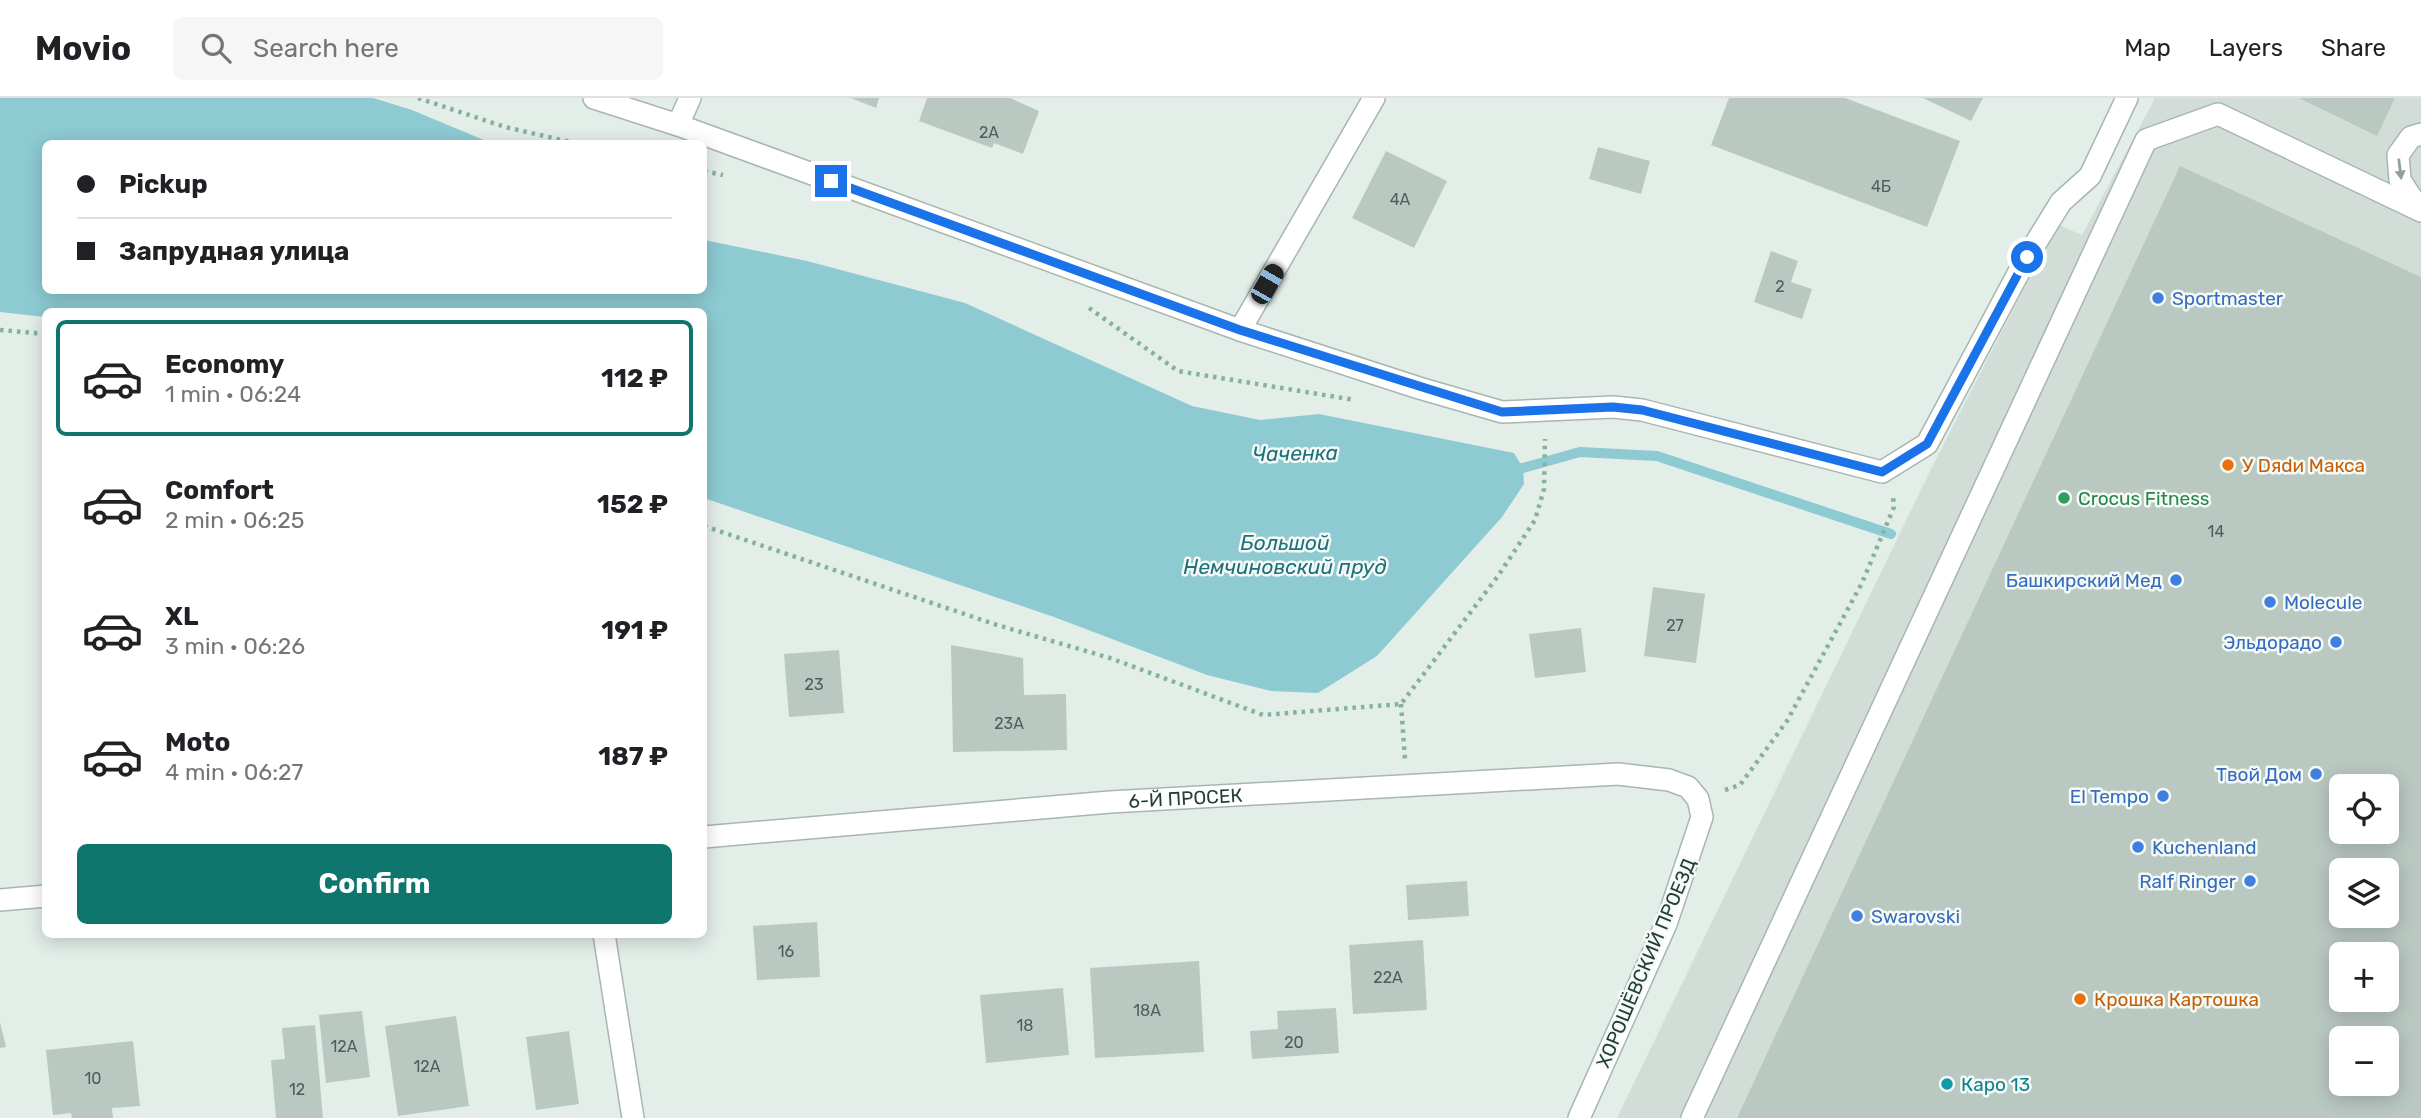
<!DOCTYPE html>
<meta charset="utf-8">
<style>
:root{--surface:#fff;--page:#f6f6f6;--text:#202124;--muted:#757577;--line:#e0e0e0;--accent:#0f766e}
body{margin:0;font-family:Rubik,sans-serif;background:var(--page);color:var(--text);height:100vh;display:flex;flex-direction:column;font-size:26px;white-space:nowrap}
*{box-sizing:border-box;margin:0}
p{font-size:23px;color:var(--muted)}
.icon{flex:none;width:38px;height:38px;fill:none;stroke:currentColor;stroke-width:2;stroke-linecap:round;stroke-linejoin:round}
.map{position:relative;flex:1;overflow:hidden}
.panel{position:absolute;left:42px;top:210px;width:665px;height:630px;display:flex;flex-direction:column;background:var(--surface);border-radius:10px;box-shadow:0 4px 18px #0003}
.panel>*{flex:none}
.guide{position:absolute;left:42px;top:42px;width:665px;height:154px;border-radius:10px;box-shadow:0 4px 18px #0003;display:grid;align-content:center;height:154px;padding:0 35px;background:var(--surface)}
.tools{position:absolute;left:2329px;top:676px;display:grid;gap:14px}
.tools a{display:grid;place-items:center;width:70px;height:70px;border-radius:10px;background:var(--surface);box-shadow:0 4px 18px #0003;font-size:35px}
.end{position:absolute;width:32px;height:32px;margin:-16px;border:9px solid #1a73e8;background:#fff;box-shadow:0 0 0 4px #fff}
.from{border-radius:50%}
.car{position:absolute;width:21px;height:42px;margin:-21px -10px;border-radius:9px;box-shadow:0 0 5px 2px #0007;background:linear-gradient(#222 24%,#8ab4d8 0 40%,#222 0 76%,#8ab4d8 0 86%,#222 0)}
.guide b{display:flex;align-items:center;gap:24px;height:66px;font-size:26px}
.guide b+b{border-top:2px solid var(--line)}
.guide i{width:18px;height:18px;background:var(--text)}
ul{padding:12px 0 0;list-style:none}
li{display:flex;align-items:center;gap:21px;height:116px;margin:0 14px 10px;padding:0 21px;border:4px solid transparent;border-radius:10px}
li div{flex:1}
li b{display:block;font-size:26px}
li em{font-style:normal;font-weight:700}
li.selected{border-color:var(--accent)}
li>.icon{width:63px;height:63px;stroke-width:1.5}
.button{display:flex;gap:14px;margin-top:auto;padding:14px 35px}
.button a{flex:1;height:80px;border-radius:10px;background:var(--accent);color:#fff;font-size:28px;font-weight:700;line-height:80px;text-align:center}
header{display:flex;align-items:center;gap:42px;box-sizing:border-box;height:98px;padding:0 35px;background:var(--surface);border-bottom:2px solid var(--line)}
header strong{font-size:33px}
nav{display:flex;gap:38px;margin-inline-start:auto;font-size:24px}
.search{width:490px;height:63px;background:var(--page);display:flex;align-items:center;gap:18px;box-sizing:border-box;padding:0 24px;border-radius:10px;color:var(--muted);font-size:26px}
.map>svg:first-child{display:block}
.built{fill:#d2ddd8;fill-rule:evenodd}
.water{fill:#8dcad2}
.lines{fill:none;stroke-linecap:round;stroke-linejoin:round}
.stream{stroke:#8dcad2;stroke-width:10}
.building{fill:#bac8c2;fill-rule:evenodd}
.minor-casing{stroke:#a7b6b0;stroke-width:24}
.path{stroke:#85b1a1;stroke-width:4.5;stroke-dasharray:3.5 5;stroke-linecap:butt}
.minor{stroke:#fff;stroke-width:21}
.oneway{fill:#929f9b}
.route{stroke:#1a73e8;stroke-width:9}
.shop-dot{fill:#3f7fe0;stroke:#f5faf7;stroke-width:2.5}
.food-dot{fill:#e8710a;stroke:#f5faf7;stroke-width:2.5}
.leisure-dot{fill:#2e9e5b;stroke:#f5faf7;stroke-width:2.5}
.culture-dot{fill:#0f9aa8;stroke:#f5faf7;stroke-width:2.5}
.labels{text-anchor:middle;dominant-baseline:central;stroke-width:5;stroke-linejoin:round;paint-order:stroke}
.number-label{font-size:16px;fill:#4a615a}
.shop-label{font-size:19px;fill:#366cbe;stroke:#f5faf7;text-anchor:end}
.food-label{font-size:19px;fill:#c56008;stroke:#f5faf7;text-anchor:start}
.leisure-label{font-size:19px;fill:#27864d;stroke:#f5faf7;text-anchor:start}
.street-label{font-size:19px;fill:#243f37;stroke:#f5faf7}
.culture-label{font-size:19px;fill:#0d838f;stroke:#f5faf7;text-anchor:start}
.water-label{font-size:21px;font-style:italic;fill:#1e707b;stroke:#f5faf7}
</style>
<header>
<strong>Movio</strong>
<div class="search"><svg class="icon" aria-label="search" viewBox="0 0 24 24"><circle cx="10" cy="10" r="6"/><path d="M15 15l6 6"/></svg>Search here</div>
<nav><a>Map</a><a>Layers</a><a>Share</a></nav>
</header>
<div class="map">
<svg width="2421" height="1020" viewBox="0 0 2421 1020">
<rect width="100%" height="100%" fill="#e4eee9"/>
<path class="built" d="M2155 0H2421V1020H1617L1930 373 2057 126 2082 137ZM2342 688H2387V733H2342ZM2342 772H2387V817H2342ZM2342 856H2387V901H2342ZM2342 940H2387V985H2342Z"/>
<path class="water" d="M0 0H373L412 12 491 45 46 46V192H704V142L807 163 965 205 1192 308 1260 322 1319 316 1514 355 1523 370 1524 386 1502 419 1377 558 1318 595 1271 593 1207 577 1054 519 704 400V214H46L45 219 0 214Z"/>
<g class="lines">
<path class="stream" d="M1509 370H1523L1580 354 1657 358 1891 436"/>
</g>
<g class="building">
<path d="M851 0H879L876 10Z"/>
<path d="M927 0H1010L1039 13 1023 56 994 45 992 50 919 23Z"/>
<path d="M1729 0H1845L1960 43 1927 129 1711 47Z"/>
<path d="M1923 0H1983L1971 23Z"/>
<path d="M2299 0H2395L2377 38Z"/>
<path d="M1598 49 1650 63 1641 96 1589 81Z"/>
<path d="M1386 53 1447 83 1414 150 1352 120Z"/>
<path d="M2180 68 2421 179V1020H1737ZM2342 688H2387V733H2342ZM2342 772H2387V817H2342ZM2342 856H2387V901H2342ZM2342 940H2387V985H2342Z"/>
<path d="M1771 153 1798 163 1791 184 1812 191 1802 221 1754 204Z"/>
<path d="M1653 489 1705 496 1696 565 1644 558Z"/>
<path d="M1581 530 1586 574 1535 580 1529 536Z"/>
<path d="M951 547 1023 560 1024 597 1066 596 1067 652 953 654Z"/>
<path d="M839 552 844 615 789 619 784 556Z"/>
<path d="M1467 783 1469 818 1408 822 1406 787Z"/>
<path d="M817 824 820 879 757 882 753 828Z"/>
<path d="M1423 842 1427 912 1353 916 1349 847Z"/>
<path d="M1199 863 1204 954 1095 960 1090 870Z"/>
<path d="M1063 890 1069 957 986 965 980 897Z"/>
<path d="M1336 910 1339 955 1252 961 1250 933 1278 931 1277 913Z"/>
<path d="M362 913 370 979 326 985 319 917Z"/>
<path d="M456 918 469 1008 398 1018 385 928Z"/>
<path d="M0 924 6 949 0 950Z"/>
<path d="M315 927 323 1020H276L271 962 285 961 282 930Z"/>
<path d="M569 933 579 1006 536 1012 526 939Z"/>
<path d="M133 943 140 1008 112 1010 113 1020H72L71 1015 53 1017 46 952Z"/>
</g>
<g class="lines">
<defs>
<g id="minor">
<path d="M594 0 678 27 1240 232 1419 290 1502 314 1613 309 1642 312 1882 374 1927 346 2027 159 2061 104 2090 78 2127 0"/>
<path d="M678 27 690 0"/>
<path d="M2419 111 2400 82 2398 57 2411 39 2421 36"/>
<path d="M1240 232 1374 0"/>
<path id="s1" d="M704 739 1110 704 1618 676 1669 682 1688 689 1698 701 1702 719 1666 826 1579 1020"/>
<path d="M0 802 46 798"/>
<path d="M604 836 633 1020"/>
<path d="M1692 1020 2146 42 2218 16 2421 113"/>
</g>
</defs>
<use href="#minor" class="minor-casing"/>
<g class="path">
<path d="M418 0 505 29 579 46"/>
<path d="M704 73 723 77"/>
<path d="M1089 210 1178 273 1355 302"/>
<path d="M0 232 46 236"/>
<path d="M704 428 997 527 1110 560 1263 617 1401 606 1498 478 1535 422 1544 391 1545 341"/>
<path d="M1401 606 1405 661"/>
<path d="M1725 692 1740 687 1787 623 1862 485 1894 409 1893 399"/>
</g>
<use href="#minor" class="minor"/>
</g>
<defs><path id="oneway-solid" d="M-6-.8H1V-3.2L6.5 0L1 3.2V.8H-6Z" transform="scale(1.75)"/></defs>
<use class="oneway" href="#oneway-solid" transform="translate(2400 71) rotate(83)"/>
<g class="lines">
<path class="route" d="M831 83 1240 232 1502 314 1613 309 1642 312 1882 374 1927 346 2027 159"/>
</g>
<g class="shop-dot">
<circle cx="2158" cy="200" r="7"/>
<circle cx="2176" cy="482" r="7"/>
<circle cx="2270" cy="504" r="7"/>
<circle cx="2336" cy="544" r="7"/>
<circle cx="2316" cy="676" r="7"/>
<circle cx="2163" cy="698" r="7"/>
<circle cx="2138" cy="749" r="7"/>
<circle cx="2250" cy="783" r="7"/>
<circle cx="1857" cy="818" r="7"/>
</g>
<g class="food-dot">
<circle cx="2228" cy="367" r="7"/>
<circle cx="2080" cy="901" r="7"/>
</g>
<circle class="leisure-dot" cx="2064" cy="400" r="7"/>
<circle class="culture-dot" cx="1947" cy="986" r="7"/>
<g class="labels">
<g class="number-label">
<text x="989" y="34">2А</text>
<text x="1881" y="88">4Б</text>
<text x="1400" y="101">4А</text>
<text x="1780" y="188">2</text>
<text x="2216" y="433">14</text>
<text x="1675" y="527">27</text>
<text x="814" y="586">23</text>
<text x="1009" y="625">23А</text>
<text x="786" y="853">16</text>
<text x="1388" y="879">22А</text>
<text x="1147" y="912">18А</text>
<text x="1025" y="927">18</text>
<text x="1294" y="944">20</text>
<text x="344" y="948">12А</text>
<text x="427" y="968">12А</text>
<text x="93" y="980">10</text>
<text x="297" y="991">12</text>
</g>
<g class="shop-label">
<text x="2172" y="200" text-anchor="start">Sportmaster</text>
<text x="2162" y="482">Башкирский Мед</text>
<text x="2284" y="504" text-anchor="start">Molecule</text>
<text x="2322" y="544">Эльдорадо</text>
<text x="2302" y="676">Твой Дом</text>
<text x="2149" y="698">El Tempo</text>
<text x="2152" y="749" text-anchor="start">Kuchenland</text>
<text x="2236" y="783">Ralf Ringer</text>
<text x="1871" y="818" text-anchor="start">Swarovski</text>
</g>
<g class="food-label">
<text x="2242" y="367">У Dяdи Макса</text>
<text x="2094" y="901">Крошка Картошка</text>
</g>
<g class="leisure-label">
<text x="2078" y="400">Crocus Fitness</text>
</g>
<g class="street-label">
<text stroke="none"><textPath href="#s1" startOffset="483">6-Й ПРОСЕК</textPath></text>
<text transform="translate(1646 865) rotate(-67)">ХОРОШЁВСКИЙ ПРОЕЗД</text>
</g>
<g class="culture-label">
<text x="1961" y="986">Каро 13</text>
</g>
<g class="water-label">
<text transform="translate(1295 355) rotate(-1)">Чаченка</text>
<text x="1285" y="444">Большой<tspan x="1285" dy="24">Немчиновский пруд</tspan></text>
</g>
</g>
</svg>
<div class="tools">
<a><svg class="icon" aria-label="locate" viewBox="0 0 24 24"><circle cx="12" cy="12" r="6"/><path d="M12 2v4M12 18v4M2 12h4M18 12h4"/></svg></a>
<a><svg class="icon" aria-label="layers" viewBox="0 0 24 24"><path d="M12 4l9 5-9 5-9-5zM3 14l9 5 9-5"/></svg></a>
<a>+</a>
<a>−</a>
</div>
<i class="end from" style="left:2027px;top:159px"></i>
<i class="end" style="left:831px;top:83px"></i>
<i class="car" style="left:1267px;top:186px;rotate:30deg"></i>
<div class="guide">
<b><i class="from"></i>Pickup</b>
<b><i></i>Запрудная улица</b>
</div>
<section class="panel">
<ul>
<li class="selected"><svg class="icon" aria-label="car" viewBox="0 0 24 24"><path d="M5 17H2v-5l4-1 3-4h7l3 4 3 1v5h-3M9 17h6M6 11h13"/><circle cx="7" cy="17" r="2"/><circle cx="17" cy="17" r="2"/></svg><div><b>Economy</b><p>1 min · 06:24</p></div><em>112 ₽</em></li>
<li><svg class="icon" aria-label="car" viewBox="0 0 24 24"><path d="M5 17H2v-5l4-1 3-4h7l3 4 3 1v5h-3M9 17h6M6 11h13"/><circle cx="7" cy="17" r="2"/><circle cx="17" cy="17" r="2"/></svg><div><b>Comfort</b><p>2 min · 06:25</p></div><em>152 ₽</em></li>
<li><svg class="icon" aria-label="car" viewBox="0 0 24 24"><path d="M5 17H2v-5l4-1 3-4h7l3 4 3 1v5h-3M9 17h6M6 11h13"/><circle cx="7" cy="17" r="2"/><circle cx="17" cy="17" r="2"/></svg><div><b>XL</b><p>3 min · 06:26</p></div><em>191 ₽</em></li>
<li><svg class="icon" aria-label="car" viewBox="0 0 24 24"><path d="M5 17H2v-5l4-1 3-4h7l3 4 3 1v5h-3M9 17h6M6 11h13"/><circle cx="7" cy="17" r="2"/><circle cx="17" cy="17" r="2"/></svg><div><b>Moto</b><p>4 min · 06:27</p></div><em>187 ₽</em></li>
</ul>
<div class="button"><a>Confirm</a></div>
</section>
</div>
